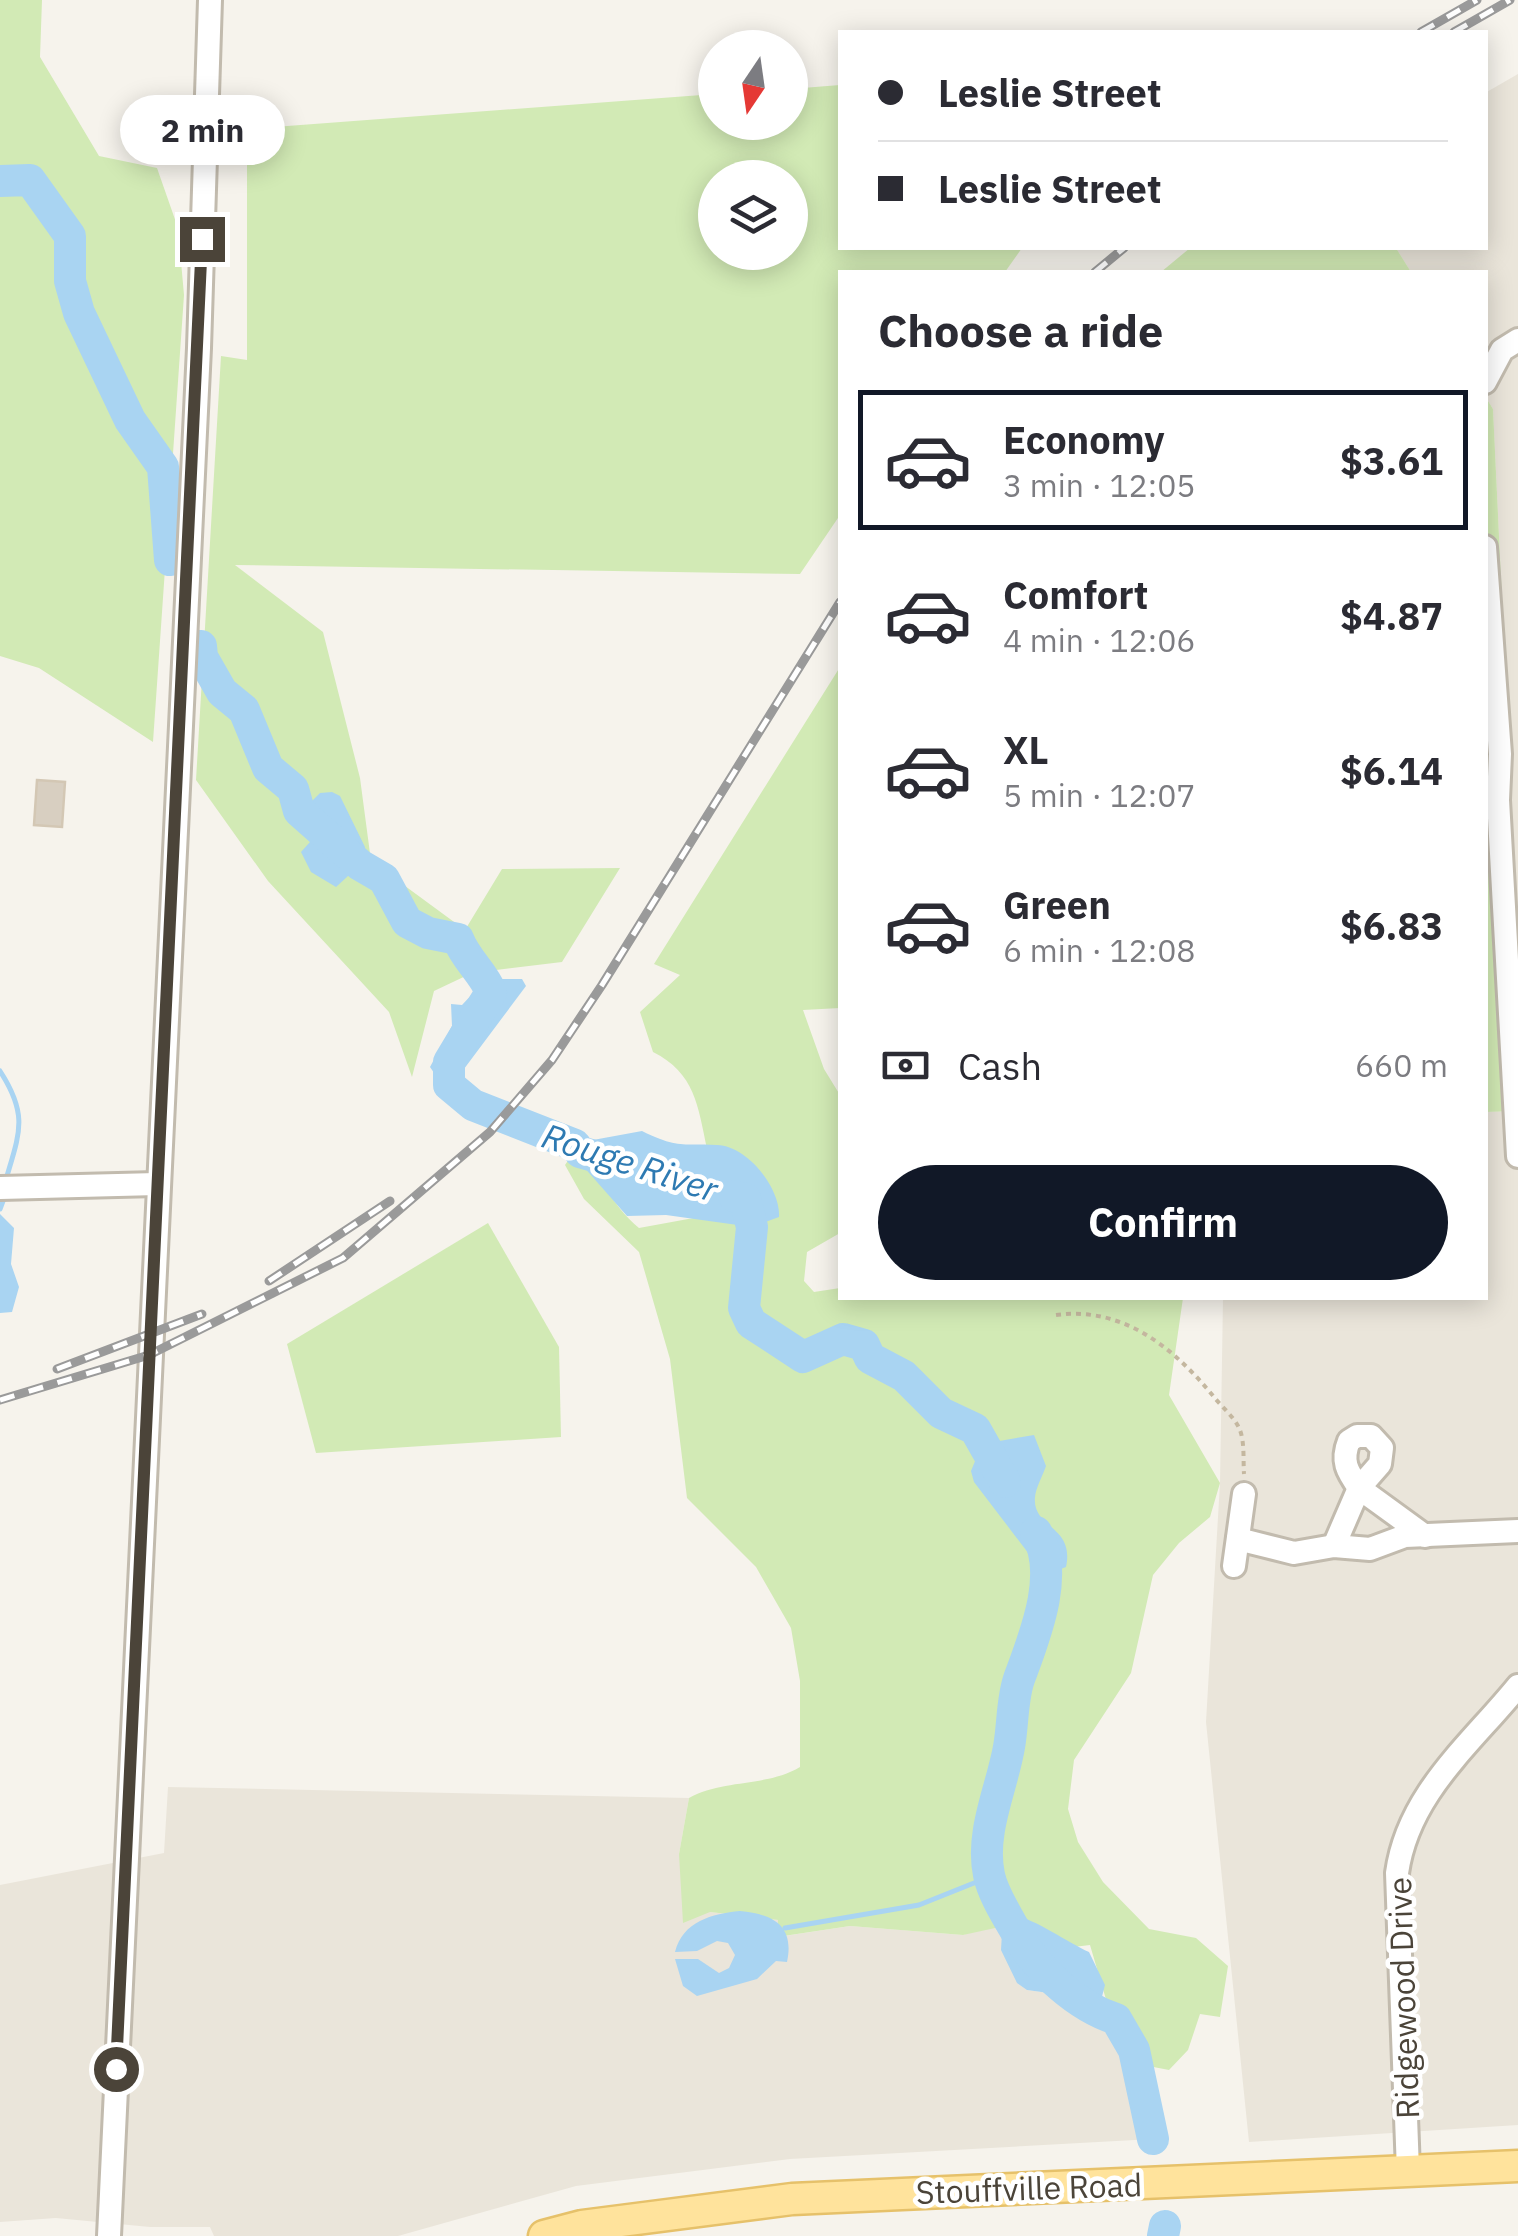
<!DOCTYPE html>
<meta charset="utf-8">
<style>
:root{--surface:#fff;--page:#f2f2f3;--text:#2b2b33;--muted:#7c7c81;--line:#e1e1e2;--accent:#111827}
body{margin:0;font-family:"IBM Plex Sans",sans-serif;background:var(--page);color:var(--text);height:100vh;display:flex;flex-direction:column;font-size:38px;white-space:nowrap}
*{box-sizing:border-box;margin:0}
p{font-size:32px;color:var(--muted)}
.icon{flex:none;width:55px;height:55px;fill:none;stroke:currentColor;stroke-width:2;stroke-linecap:round;stroke-linejoin:round}
.map{position:relative;flex:1;overflow:hidden}
.details{position:absolute;left:838px;top:270px;width:650px;height:1030px;display:flex;flex-direction:column;background:var(--surface);border-radius:0px;box-shadow:0 5px 25px #0003}
.details>*{flex:none}
.guide{position:absolute;left:838px;top:30px;width:650px;height:220px;border-radius:0px;box-shadow:0 5px 25px #0003;display:grid;align-content:center;height:220px;padding:0 40px;background:var(--surface)}
.needle{width:65px;rotate:193deg}
.controls{position:absolute;left:698px;top:30px;display:grid;gap:20px}
.controls a{display:grid;place-items:center;width:110px;height:110px;border-radius:50%;background:var(--surface);box-shadow:0 5px 25px #0003;font-size:50px}
.end{position:absolute;width:45px;height:45px;margin:-22px;border:12px solid #4b4439;background:#fff;box-shadow:0 0 0 5px #fff}
.from{border-radius:50%}
.bubble{position:absolute;height:70px;border-radius:35px;background:var(--surface);box-shadow:0 5px 25px #0003;font-size:32px;font-weight:700;line-height:70px;text-align:center}
.guide b{display:flex;align-items:center;gap:35px;height:95px;font-size:38px}
.guide b+b{border-top:2px solid var(--line)}
.guide i{width:25px;height:25px;background:var(--text)}
ul{padding:0;list-style:none}
li{display:flex;align-items:center;gap:30px;height:140px;margin:0 20px 15px;padding:0 20px;border:5px solid transparent;border-radius:0px}
li div{flex:1}
li b{display:block;font-size:38px}
li em{font-style:normal;font-weight:700}
li.selected{border-color:var(--accent)}
li>.icon{width:90px;height:90px;stroke-width:1.5}
h2{padding:0 40px;font-size:45px;line-height:120px}
.pay{display:flex;align-items:center;gap:25px;height:110px;padding:0 40px;font-size:38px}
.pay p{margin-inline-start:auto}
.primary-button{display:flex;gap:20px;margin-top:auto;padding:20px 40px}
.primary-button a{flex:1;height:115px;border-radius:60px;background:var(--accent);color:#fff;font-size:40px;font-weight:700;line-height:115px;text-align:center}
.map>svg:first-child{display:block}
.residential{fill:#eae5da}
.green{fill:#d2eab5;fill-rule:evenodd}
.water{fill:#a9d4f2}
.lines{fill:none;stroke-linecap:round;stroke-linejoin:round}
.stream{stroke:#a9d4f2;stroke-width:5}
.river{stroke:#a9d4f2;stroke-width:32}
.building{fill:#d8cfc1;stroke:#d3c7b4;stroke-width:2.5}
.minor-casing{stroke:#c2bbae;stroke-width:28}
.major-casing{stroke:#e6c16a;stroke-width:35}
.path{stroke:#c4b79f;stroke-width:4;stroke-dasharray:5 5;stroke-linecap:butt}
.minor{stroke:#fff;stroke-width:22}
.major{stroke:#ffe39c;stroke-width:30}
.rail-casing{stroke:#9a9a9a;stroke-width:9}
.rail{stroke:#fff;stroke-width:5;stroke-dasharray:15;stroke-linecap:butt}
.route{stroke:#4b4439;stroke-width:12}
.labels{text-anchor:middle;dominant-baseline:central;stroke-width:9;stroke-linejoin:round;paint-order:stroke}
.street-label{font-size:32px;fill:#4b4439;stroke:#fff}
.water-label{font-size:35px;font-style:italic;fill:#2e7ab2;stroke:#fff}
</style>
<div class="map">
<svg width="1518" height="2236" viewBox="0 0 1518 2236">
<rect width="100%" height="100%" fill="#f6f3ec"/>
<g class="residential">
<path d="M1518 74V937L1493 409 1485 396V272H1411L1396 248H1485V93Z"/>
<path d="M1518 1111V2125L1249 2142 1206 1722 1220 1483 1223 1298H1485V1112Z"/>
<path d="M168 1787 689 1798 679 1854 710 1912 779 1920 778 1937 850 1926 963 1935 1009 1920 1027 1990 1056 1994 1081 2016 1116 2019 1134 2050 1153 2139 790 2159 576 2186 398 2236H214L210 2227H150L56 2218 0 2222V1885L164 1853Z"/>
</g>
<g class="green">
<path d="M0 0H42L40 57 99 156 157 168 178 228 184 295 153 742 39 668 0 656Z"/>
<path d="M840 85V248H1022L1005 272H840V515L800 574 235 565 323 632 360 778 371 861 465 930 502 869 620 868 562 962 472 973 434 991 412 1077 389 1012 268 881 196 780 221 356 247 360V129L715 94V122H790V89ZM715 178H790V252H715Z"/>
<path d="M1190 248H1396L1411 272H1161Z"/>
<path d="M1485 396 1493 409 1518 937V1111L1485 1112Z"/>
<path d="M840 667V1008L803 1010 824 1069 840 1095V1233L807 1252 804 1281 814 1292 840 1288V1298H1183L1169 1395 1220 1483 1210 1517 1179 1543 1153 1575 1131 1673 1074 1760 1068 1809 1078 1842 1103 1882 1149 1929 1196 1938 1228 1966 1220 2017 1200 2014 1188 2050 1169 2070 1138 2064 1110 2013 1090 1945 1057 1949 1022 1922 963 1935 850 1926 777 1937 778 1920 710 1912 683 1923 679 1854 689 1798C723 1779 767 1787 800 1767V1681L791 1628 756 1567 687 1498 670 1359 639 1252 584 1199 565 1165 577 1147C600 1175 612 1206 639 1228L710 1215 755 1186 726 1147 707 1149C698 1106 695 1073 653 1052L640 1012 680 975 654 964Z"/>
<path d="M488 1223 559 1347 561 1437 316 1453 287 1344Z"/>
</g>
<g class="water">
<path d="M332 792 340 796 365 847 360 865 336 887 311 872 301 852 310 842 301 812 320 793Z"/>
<path d="M490 975 495 979H522L526 986 458 1077 443 1086 430 1067 452 1026 451 1004 462 1005Z"/>
<path d="M642 1131C679 1149 680 1143 717 1145 748 1146 781 1189 779 1217L752 1227 666 1215 627 1216 575 1157 593 1140Z"/>
<path d="M0 1214 14 1228 11 1264 19 1287 12 1312 0 1313Z"/>
<path d="M1034 1435 1046 1466C1043 1475 1036 1487 1035 1497 1032 1529 1075 1525 1066 1567L1045 1575 974 1482 971 1471 982 1444Z"/>
<path d="M740 1911C772 1914 795 1925 787 1962L776 1961 757 1979 697 1996 683 1986 675 1959H698L719 1973 729 1968 735 1955 728 1943 717 1941 697 1951 675 1952C683 1921 712 1914 740 1911Z"/>
<path d="M1017 1916C1034 1919 1069 1943 1089 1952L1105 1985 1097 2016H1081L1056 1994 1027 1990 1017 1983 1001 1950 1002 1933Z"/>
</g>
<g class="lines">
<g class="stream">
<path d="M0 1071C28 1114 20 1132 7 1176"/>
<path d="M0 1209 6 1193"/>
<path d="M785 1928 919 1905 989 1877"/>
</g>
<g class="river">
<path d="M0 181 30 180 70 236V281L79 313 130 420 163 467 170 560"/>
<path d="M201 646 202 657 222 692 244 710 268 768 293 789 299 811 360 865 384 879 407 922 428 933 458 939C466 960 483 972 491 992L449 1062V1085L473 1105 575 1145 580 1152 619 1163"/>
<path d="M734 1196 745 1199 752 1227 744 1308 751 1323 803 1357 843 1339 864 1345 870 1358 904 1376 941 1413 975 1429 1005 1482"/>
<path d="M1036 1532C1061 1574 1034 1638 1019 1679 1012 1699 1013 1725 1009 1747 1002 1788 980 1832 989 1875 993 1895 1009 1919 1019 1937 1038 1971 1078 2007 1116 2019L1134 2050 1153 2139"/>
<path d="M1163 2236 1165 2226"/>
</g>
</g>
<path class="building" d="M37 780 65 782 62 827 34 825Z"/>
<g class="lines">
<defs>
<g id="minor">
<path d="M1485 382 1502 350 1518 340"/>
<path d="M1485 547 1500 754 1498 800 1518 1156"/>
<path d="M0 1188 157 1184"/>
<path d="M1357 1436H1371L1382 1448 1380 1464 1359 1488C1347 1471 1341 1461 1349 1441Z"/>
<path d="M1238 1539 1294 1553 1334 1546 1370 1549 1405 1536 1518 1531"/>
<path d="M1334 1546 1359 1488 1425 1536"/>
<path d="M1234 1566 1244 1494"/>
<path d="M1408 2171 1397 1873C1408 1794 1470 1745 1518 1686"/>
<path d="M109 2236 199 348 210 0"/>
</g>
<path id="major" d="M544 2236 582 2226 792 2199 1518 2166"/>
</defs>
<use href="#minor" class="minor-casing"/>
<use href="#major" class="major-casing"/>
<path class="path" d="M1056 1315C1123 1306 1174 1348 1214 1397 1222 1407 1234 1417 1239 1428 1245 1440 1243 1461 1244 1474"/>
<use href="#minor" class="minor"/>
<use href="#major" class="major"/>
<defs>
<g id="rail">
<path d="M1421 32 1477 0"/>
<path d="M1454 32 1510 0"/>
<path d="M1095 272 1124 248"/>
<path d="M269 1281 390 1201"/>
<path d="M57 1369 202 1314"/>
<path d="M0 1400 149 1355 343 1258 490 1132 552 1060 602 985 840 602"/>
</g>
</defs>
<use href="#rail" class="rail-casing"/>
<use href="#rail" class="rail"/>
</g>
<g class="lines">
<path class="route" d="M116 2069 202 239"/>
</g>
<g class="labels">
<g class="street-label">
<text transform="translate(1403 1998) rotate(-92)">Ridgewood Drive</text>
<text transform="translate(1029 2188) rotate(-2)">Stouffville Road</text>
</g>
<g class="water-label">
<text transform="translate(630 1162) rotate(18)">Rouge River</text>
</g>
</g>
</svg>
<div class="controls">
<a><svg class="needle" viewBox="-14 -14 28 28"><path d="M0-13l5 13h-10z" fill="#e53935"/><path d="M0 13l5-13h-10z" fill="#7c7c81"/></svg></a>
<a><svg class="icon" aria-label="layers" viewBox="0 0 24 24"><path d="M12 4l9 5-9 5-9-5zM3 14l9 5 9-5"/></svg></a>
</div>
<i class="end from" style="left:116px;top:2069px"></i>
<i class="end" style="left:202px;top:239px"></i>
<div class="bubble" style="left:120px;top:95px;width:165px">2 min</div>
<div class="guide">
<b><i class="from"></i>Leslie Street</b>
<b><i></i>Leslie Street</b>
</div>
<section class="details">
<h2>Choose a ride</h2>
<ul>
<li class="selected"><svg class="icon" aria-label="car" viewBox="0 0 24 24"><path d="M5 17H2v-5l4-1 3-4h7l3 4 3 1v5h-3M9 17h6M6 11h13"/><circle cx="7" cy="17" r="2"/><circle cx="17" cy="17" r="2"/></svg><div><b>Economy</b><p>3 min · 12:05</p></div><em>$3.61</em></li>
<li><svg class="icon" aria-label="car" viewBox="0 0 24 24"><path d="M5 17H2v-5l4-1 3-4h7l3 4 3 1v5h-3M9 17h6M6 11h13"/><circle cx="7" cy="17" r="2"/><circle cx="17" cy="17" r="2"/></svg><div><b>Comfort</b><p>4 min · 12:06</p></div><em>$4.87</em></li>
<li><svg class="icon" aria-label="car" viewBox="0 0 24 24"><path d="M5 17H2v-5l4-1 3-4h7l3 4 3 1v5h-3M9 17h6M6 11h13"/><circle cx="7" cy="17" r="2"/><circle cx="17" cy="17" r="2"/></svg><div><b>XL</b><p>5 min · 12:07</p></div><em>$6.14</em></li>
<li><svg class="icon" aria-label="car" viewBox="0 0 24 24"><path d="M5 17H2v-5l4-1 3-4h7l3 4 3 1v5h-3M9 17h6M6 11h13"/><circle cx="7" cy="17" r="2"/><circle cx="17" cy="17" r="2"/></svg><div><b>Green</b><p>6 min · 12:08</p></div><em>$6.83</em></li>
</ul>
<div class="pay"><svg class="icon" aria-label="cash" viewBox="0 0 24 24"><path d="M3 7h18v10H3z"/><circle cx="12" cy="12" r="2"/></svg>Cash<p>660 m</p></div>
<div class="primary-button"><a>Confirm</a></div>
</section>
</div>
